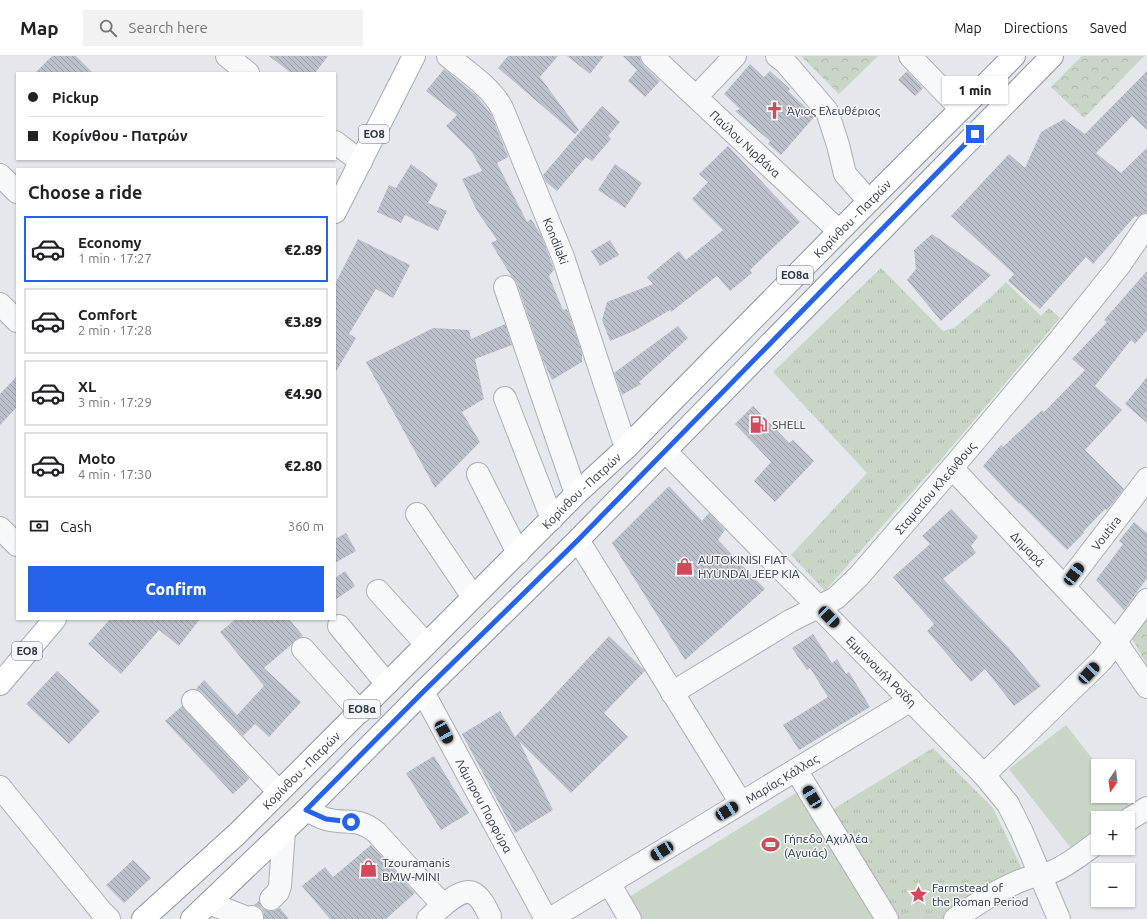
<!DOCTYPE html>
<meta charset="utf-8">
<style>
:root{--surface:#fff;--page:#f2f2f2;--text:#202124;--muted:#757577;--line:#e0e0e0;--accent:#2563eb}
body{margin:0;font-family:Ubuntu,sans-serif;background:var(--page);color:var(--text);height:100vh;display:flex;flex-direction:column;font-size:15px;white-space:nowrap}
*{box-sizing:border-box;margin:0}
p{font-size:13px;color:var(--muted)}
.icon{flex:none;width:22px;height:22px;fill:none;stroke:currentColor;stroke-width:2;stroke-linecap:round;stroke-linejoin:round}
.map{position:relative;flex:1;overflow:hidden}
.details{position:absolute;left:16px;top:112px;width:320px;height:452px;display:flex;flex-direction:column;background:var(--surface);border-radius:0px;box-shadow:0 1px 3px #0004}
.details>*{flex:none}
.guide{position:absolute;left:16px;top:16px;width:320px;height:88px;border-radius:0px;box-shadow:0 1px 3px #0004;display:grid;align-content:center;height:88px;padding:0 12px;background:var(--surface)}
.needle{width:26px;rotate:194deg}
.fabs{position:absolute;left:1091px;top:703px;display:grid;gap:8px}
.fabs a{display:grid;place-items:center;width:44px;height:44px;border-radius:0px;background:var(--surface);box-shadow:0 1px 3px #0004;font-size:20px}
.end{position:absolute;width:18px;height:18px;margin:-9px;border:5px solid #2563eb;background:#fff;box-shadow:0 0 0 2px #fff}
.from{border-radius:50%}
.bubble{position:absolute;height:28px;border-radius:0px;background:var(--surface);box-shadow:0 1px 3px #0004;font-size:13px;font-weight:800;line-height:28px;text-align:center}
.car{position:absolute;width:12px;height:24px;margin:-12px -6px;border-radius:5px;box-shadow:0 0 3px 1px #0007;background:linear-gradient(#222 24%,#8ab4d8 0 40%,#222 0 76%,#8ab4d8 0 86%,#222 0)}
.guide b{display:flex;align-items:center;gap:14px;height:38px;font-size:15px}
.guide b+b{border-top:1px solid var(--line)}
.guide i{width:10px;height:10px;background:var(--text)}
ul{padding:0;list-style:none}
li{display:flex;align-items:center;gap:12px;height:66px;margin:0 8px 6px;padding:0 4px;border:2px solid var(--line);border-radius:0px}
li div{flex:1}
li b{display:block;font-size:15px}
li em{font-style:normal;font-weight:800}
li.current{border-color:var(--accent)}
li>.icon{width:36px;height:36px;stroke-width:1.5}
h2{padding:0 12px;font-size:18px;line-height:48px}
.pay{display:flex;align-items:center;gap:10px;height:44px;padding:0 12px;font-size:15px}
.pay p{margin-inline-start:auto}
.cta{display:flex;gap:8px;margin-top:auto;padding:8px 12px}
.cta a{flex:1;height:46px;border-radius:0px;background:var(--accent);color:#fff;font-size:16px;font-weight:800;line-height:46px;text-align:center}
header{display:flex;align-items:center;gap:24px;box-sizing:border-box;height:56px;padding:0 20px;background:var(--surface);border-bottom:1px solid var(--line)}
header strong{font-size:19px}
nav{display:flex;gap:22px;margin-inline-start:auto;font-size:14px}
.search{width:280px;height:36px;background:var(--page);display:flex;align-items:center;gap:10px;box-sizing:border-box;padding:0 14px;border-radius:0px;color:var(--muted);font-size:15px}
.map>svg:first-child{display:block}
.grass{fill:url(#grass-tufts)}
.forest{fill:url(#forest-crowns)}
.pitch{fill:#c9d6c5}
.building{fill:url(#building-back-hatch)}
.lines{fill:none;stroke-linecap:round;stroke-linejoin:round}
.minor-casing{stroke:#a9aeb7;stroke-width:24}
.major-casing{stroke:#a3abb8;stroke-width:24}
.highway-casing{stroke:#8b94a3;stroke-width:24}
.minor{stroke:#f7f8fa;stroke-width:22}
.major{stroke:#fff;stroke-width:22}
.highway{stroke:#fff;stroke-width:22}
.route{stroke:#2563eb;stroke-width:5}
.labels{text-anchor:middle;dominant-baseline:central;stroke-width:3;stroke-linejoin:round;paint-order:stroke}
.shield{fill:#f4f6f9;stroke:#676e7b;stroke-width:1}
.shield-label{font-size:11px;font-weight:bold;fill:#2b3445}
.poi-label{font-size:12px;fill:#2b3445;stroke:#f4f6f9;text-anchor:start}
.street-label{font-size:12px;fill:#2b3445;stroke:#f4f6f9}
</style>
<header>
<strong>Map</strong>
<div class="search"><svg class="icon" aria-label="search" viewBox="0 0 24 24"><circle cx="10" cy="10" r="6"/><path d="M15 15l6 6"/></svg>Search here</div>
<nav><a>Map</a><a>Directions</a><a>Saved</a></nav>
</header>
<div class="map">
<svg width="1147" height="863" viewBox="0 0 1147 863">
<defs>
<pattern id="grass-tufts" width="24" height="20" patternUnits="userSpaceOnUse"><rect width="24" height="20" fill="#c9d6c5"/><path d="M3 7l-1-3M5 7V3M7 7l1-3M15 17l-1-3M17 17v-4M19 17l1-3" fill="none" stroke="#adb8ab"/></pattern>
<pattern id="forest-crowns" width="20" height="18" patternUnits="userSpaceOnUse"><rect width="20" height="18" fill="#c9d6c5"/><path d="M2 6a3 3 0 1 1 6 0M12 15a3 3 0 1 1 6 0" fill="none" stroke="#adb8ab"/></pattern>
<pattern id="building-back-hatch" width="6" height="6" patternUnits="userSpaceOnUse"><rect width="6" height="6" fill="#bbc0ca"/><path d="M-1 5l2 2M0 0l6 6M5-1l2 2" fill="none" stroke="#989da6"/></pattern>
</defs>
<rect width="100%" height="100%" fill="#e4e7ec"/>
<g class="grass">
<path d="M881 212 943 275 954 272 992 240 1006 226 1041 260 1049 252 1060 262 944 400 825 535 791 499 867 417 773 316Z"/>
<path d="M933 692 993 752 1022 813 944 863H895L830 755Z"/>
</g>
<g class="forest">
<path d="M801 0H878L839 38Z"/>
<path d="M1082 0H1144L1084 62 1051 31Z"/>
<path d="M1147 557V609L1130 579Z"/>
</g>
<g class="pitch">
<path d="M1066 669 1098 710V740H1122L1131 752 1118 762H1098V778L1074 796 1009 713Z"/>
<path d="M796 737 876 863H642L629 841Z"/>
</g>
<g class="building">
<path d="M52 0H76L93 17H35Z"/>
<path d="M269 0H328L315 17H291Z"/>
<path d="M508 0H558L540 21 579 74 575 78 498 12Z"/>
<path d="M567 0H604L590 18Z"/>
<path d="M623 0H640V4L643 9 660 25 645 41 628 25 637 14Z"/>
<path d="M750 8 764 21 770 15 790 33 788 35 815 60 781 99 768 88 770 85 735 55 740 53 724 38Z"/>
<path d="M444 13 476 39 491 58 508 101 497 107 527 166 531 163 540 177 551 205 554 214 549 220 563 254 567 253 582 297V306L552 324 543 304 517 227 511 220 491 187 497 184 477 155 462 123 482 115 472 96 446 70 457 59 426 35Z"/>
<path d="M907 15 923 32 915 40 898 24Z"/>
<path d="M1147 15V74L1132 60 1096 97 1121 117 1147 92V156L1137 161 1135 160 1093 208 1086 201 1040 253 1008 225 1014 218 951 160 1009 98 1025 112 1041 76 1064 63 1085 78Z"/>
<path d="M602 50 620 66 608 80 611 83 592 105 586 101 557 135 546 126 543 119Z"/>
<path d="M728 90 800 166 750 214 752 217 730 235 717 220 671 256 670 254 636 274 610 285 602 264 607 246 653 228 647 221 679 195 686 204 723 174 692 143 708 126 699 118Z"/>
<path d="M411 108 438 128 428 147 447 155 438 175 405 159 401 167 377 156 389 129 396 132Z"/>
<path d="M615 108 642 127 625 152 598 134Z"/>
<path d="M932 178 991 219 941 265 907 224 916 213 914 194Z"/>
<path d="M358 183 410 209 393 242 376 233 349 278 356 282 335 317V228Z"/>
<path d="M610 184 619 199 600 210 591 195Z"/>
<path d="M1147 215V274L1135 288 1131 284 1095 330 1122 354 1085 394 1124 433 1107 454 1105 453 1083 476 1084 477 1067 494 1020 447 1019 448 983 410 1001 389 1003 391 1042 354 1044 356 1085 314 1072 303 1107 266 1104 264Z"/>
<path d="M505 268 512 289 475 303 484 343 462 356 480 386 435 432 366 306 433 272 469 274 471 283Z"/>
<path d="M678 270 688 282 639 326 641 328 622 339 614 317Z"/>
<path d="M17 320V351L0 369V338Z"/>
<path d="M1147 321V367L1125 348Z"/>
<path d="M753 350 789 387 793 384 814 405 775 446 754 425 771 406 735 368Z"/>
<path d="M669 430 702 465 709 457 725 474 718 484 765 533 685 604 612 487Z"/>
<path d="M951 453 978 481 971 490 976 497 943 523 1009 592 1041 630 1014 650 985 613 971 626 927 575 934 568 893 521 930 488 922 480Z"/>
<path d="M1134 466 1147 477V522L1124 554 1096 524 1123 488 1119 485Z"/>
<path d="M346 477 356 495 335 507V483Z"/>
<path d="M345 515 355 530 335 544V522Z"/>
<path d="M110 563H200L179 590 159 574 121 618 88 588Z"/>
<path d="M236 563H289L303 580 295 584 291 589 264 612 301 646 269 681 255 668 243 680 202 636 196 633 204 624 237 659 264 630 220 576Z"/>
<path d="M813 578 832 607 837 603 846 618 849 616 870 651 799 694 783 669 828 641 810 612 807 614 792 592Z"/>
<path d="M609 580 645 615 604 657 628 681 571 737 519 685 553 754 515 777 462 678 500 655 515 681Z"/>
<path d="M57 615 100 655 69 688 26 648Z"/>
<path d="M182 650 249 723 233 738 165 665Z"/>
<path d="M434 700 469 757 441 774 406 717Z"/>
<path d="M371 789 415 837 386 863H330L302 830 325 811 333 821Z"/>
<path d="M133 804 151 822 124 847 106 829Z"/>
<path d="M259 845 262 852 268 855H274L280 852 289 863H264V857L261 852 254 849Z"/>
</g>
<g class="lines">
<defs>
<g id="minor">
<path d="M227 0 248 17"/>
<path id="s1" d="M448 0C467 16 490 30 502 52L563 201 626 392"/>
<path id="s2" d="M652 0 839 175"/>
<path d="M777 0 785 6 827 55 838 89 845 118 869 145"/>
<path d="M910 0 961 53"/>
<path d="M696 41 735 0"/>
<path d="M335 86 361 106"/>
<path d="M0 119 17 136"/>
<path d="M505 231 576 438"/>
<path d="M0 248 17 265"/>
<path d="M505 342 552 463"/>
<path id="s3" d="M665 395 984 719 1008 748 1021 774 1059 863"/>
<path id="s4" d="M952 412 1103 572 1116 586 1147 631"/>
<path d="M478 418 518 497"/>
<path d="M417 458 473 541"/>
<path d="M0 472 17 489"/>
<path d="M578 484 741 747"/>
<path id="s5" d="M1065 530 1147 423"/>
<path d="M378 535 426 588"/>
<path d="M339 570 387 628"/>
<path d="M303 593 360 656"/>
<path id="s6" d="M423 636 546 863"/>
<path id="s7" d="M672 637 790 565 836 542 859 520 952 412 1057 287 1119 210 1147 169"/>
<path d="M193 645 279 736"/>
<path d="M796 714 887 863"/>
<path d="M984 719 1102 604 1147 544"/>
<path d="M0 731 101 855 109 863"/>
<path d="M306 754C312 757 319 761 326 763 347 769 356 760 376 776L443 849"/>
<path d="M1128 764 1147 752"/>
<path d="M609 827 630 863"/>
<path d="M271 843 278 836 280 830 284 775"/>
<path d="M209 847 250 863 252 861"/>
<path d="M428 863C437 855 460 831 473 837 481 841 486 852 490 860"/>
<path id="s8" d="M550 863 911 644"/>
<path d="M955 863C976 848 1000 832 1025 823 1034 819 1045 819 1054 815 1070 808 1084 796 1098 786"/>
</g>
<g id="major">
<path d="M335 156 414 0"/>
<path d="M0 628 55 563"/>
</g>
<g id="highway">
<path id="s9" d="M143 863 237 778 279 736 576 438 626 392 869 145 1014 0"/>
<path d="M192 863 306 754 423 636 578 484 1052 0"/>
</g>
</defs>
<use href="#minor" class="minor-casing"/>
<use href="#major" class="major-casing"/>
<use href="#highway" class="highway-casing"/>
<use href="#minor" class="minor"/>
<use href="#major" class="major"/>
<use href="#highway" class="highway"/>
</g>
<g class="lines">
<path class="route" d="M351 766 326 763 306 754 423 636 578 484 975 78"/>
</g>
<defs>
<symbol id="church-bare" viewBox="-9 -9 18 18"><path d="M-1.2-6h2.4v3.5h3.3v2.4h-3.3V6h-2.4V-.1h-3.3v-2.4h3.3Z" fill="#d1495b" stroke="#f4f6f9" stroke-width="2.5" paint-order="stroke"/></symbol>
<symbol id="fuel-bare" viewBox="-9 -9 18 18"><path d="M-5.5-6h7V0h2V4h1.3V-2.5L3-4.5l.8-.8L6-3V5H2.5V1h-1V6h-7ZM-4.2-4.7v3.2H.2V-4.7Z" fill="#d1495b" stroke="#f4f6f9" stroke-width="2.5" paint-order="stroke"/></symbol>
<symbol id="shop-bare" viewBox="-9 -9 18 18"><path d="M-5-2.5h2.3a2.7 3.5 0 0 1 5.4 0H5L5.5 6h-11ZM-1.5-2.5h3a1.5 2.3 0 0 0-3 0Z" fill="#d1495b" stroke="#f4f6f9" stroke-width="2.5" paint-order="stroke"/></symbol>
<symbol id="stadium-bare" viewBox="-9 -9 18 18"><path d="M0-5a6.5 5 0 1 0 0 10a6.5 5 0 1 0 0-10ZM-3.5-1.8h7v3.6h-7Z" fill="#d1495b" stroke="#f4f6f9" stroke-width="2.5" paint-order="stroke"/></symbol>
<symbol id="sight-bare" viewBox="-9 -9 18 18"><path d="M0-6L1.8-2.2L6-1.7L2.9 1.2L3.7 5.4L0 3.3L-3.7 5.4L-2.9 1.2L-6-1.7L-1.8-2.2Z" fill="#d1495b" stroke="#f4f6f9" stroke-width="2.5" paint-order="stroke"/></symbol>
</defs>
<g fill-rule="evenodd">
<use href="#church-bare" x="762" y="42" width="25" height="25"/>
<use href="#fuel-bare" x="746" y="356" width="25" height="25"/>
<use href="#shop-bare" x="672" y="498" width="25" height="25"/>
<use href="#stadium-bare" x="758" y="776" width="25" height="25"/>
<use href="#shop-bare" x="356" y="800" width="25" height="25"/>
<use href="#sight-bare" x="906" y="826" width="25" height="25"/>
</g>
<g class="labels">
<g class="shield">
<rect x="359" y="69" width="30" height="18" rx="3"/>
<rect x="777" y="210" width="36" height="18" rx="3"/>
<rect x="12" y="586" width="30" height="18" rx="3"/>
<rect x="344" y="644" width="36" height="18" rx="3"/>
</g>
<g class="shield-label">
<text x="374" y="78">ΕΟ8</text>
<text x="795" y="219">ΕΟ8α</text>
<text x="27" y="595">ΕΟ8</text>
<text x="362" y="653">ΕΟ8α</text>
</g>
<g class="poi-label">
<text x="787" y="54">Άγιος Ελευθέριος</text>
<text x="772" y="368">SHELL</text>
<text x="698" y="503">AUTOKINISI FIAT<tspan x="698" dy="14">HYUNDAI JEEP KIA</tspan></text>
<text x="784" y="782">Γήπεδο Αχιλλέα<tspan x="784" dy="14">(Αγυιάς)</tspan></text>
<text x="382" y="806">Tzouramanis<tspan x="382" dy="14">BMW-MINI</tspan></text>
<text x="932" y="831">Farmstead of<tspan x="932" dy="14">the Roman Period</tspan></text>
</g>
<g class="street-label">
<text stroke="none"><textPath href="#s2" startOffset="128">Παύλου Νιρβάνα</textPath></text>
<text stroke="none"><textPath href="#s9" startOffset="997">Κορίνθου - Πατρών</textPath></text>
<text stroke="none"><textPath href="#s1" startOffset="219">Kondilaki</textPath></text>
<text stroke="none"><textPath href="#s7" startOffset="338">Σταματίου Κλεάνθους</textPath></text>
<text stroke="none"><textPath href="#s9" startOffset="613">Κορίνθου - Πατρών</textPath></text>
<text stroke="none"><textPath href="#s5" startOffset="67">Voutira</textPath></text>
<text stroke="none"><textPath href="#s4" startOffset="111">Δημαρά</textPath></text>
<text stroke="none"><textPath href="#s3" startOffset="309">Εμμανουήλ Ροΐδη</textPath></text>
<text stroke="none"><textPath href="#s9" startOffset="217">Κορίνθου - Πατρών</textPath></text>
<text stroke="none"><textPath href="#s8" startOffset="271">Μαρίας Κάλλας</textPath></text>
<text stroke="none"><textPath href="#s6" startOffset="129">Λάμπρου Πορφύρα</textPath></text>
</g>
</g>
</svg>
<div class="fabs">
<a><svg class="needle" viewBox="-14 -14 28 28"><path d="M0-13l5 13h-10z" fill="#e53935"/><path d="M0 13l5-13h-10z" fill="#757577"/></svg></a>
<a>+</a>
<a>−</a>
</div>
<i class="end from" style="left:351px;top:766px"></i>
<i class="end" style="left:975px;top:78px"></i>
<div class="bubble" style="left:942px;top:20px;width:66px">1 min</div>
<i class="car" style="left:1074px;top:518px;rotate:37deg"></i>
<i class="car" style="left:829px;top:561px;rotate:135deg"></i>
<i class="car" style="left:1089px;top:617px;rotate:43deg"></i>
<i class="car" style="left:444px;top:676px;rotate:152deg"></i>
<i class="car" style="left:812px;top:741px;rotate:329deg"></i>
<i class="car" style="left:727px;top:755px;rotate:59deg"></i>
<i class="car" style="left:662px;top:795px;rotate:238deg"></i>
<div class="guide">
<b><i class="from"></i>Pickup</b>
<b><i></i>Κορίνθου - Πατρών</b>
</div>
<section class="details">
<h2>Choose a ride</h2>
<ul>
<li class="current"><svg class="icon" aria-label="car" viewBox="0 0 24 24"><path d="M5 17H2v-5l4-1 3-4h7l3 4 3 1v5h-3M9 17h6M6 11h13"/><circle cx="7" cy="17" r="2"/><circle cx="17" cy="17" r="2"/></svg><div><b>Economy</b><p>1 min · 17:27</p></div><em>€2.89</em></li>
<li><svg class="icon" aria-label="car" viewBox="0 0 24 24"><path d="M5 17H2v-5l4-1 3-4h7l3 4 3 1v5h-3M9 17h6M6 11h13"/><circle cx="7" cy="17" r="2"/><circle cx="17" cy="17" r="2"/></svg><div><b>Comfort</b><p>2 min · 17:28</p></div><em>€3.89</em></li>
<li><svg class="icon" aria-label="car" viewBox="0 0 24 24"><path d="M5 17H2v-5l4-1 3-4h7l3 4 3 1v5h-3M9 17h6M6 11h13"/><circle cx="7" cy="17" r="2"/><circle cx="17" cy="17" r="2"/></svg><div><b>XL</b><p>3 min · 17:29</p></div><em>€4.90</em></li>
<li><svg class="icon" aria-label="car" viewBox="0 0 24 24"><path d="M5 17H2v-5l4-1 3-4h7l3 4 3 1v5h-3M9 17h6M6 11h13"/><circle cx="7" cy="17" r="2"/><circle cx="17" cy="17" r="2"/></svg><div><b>Moto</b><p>4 min · 17:30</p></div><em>€2.80</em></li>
</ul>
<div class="pay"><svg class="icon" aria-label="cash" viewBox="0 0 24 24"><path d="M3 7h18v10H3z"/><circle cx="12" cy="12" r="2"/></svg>Cash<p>360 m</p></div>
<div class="cta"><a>Confirm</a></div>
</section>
</div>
